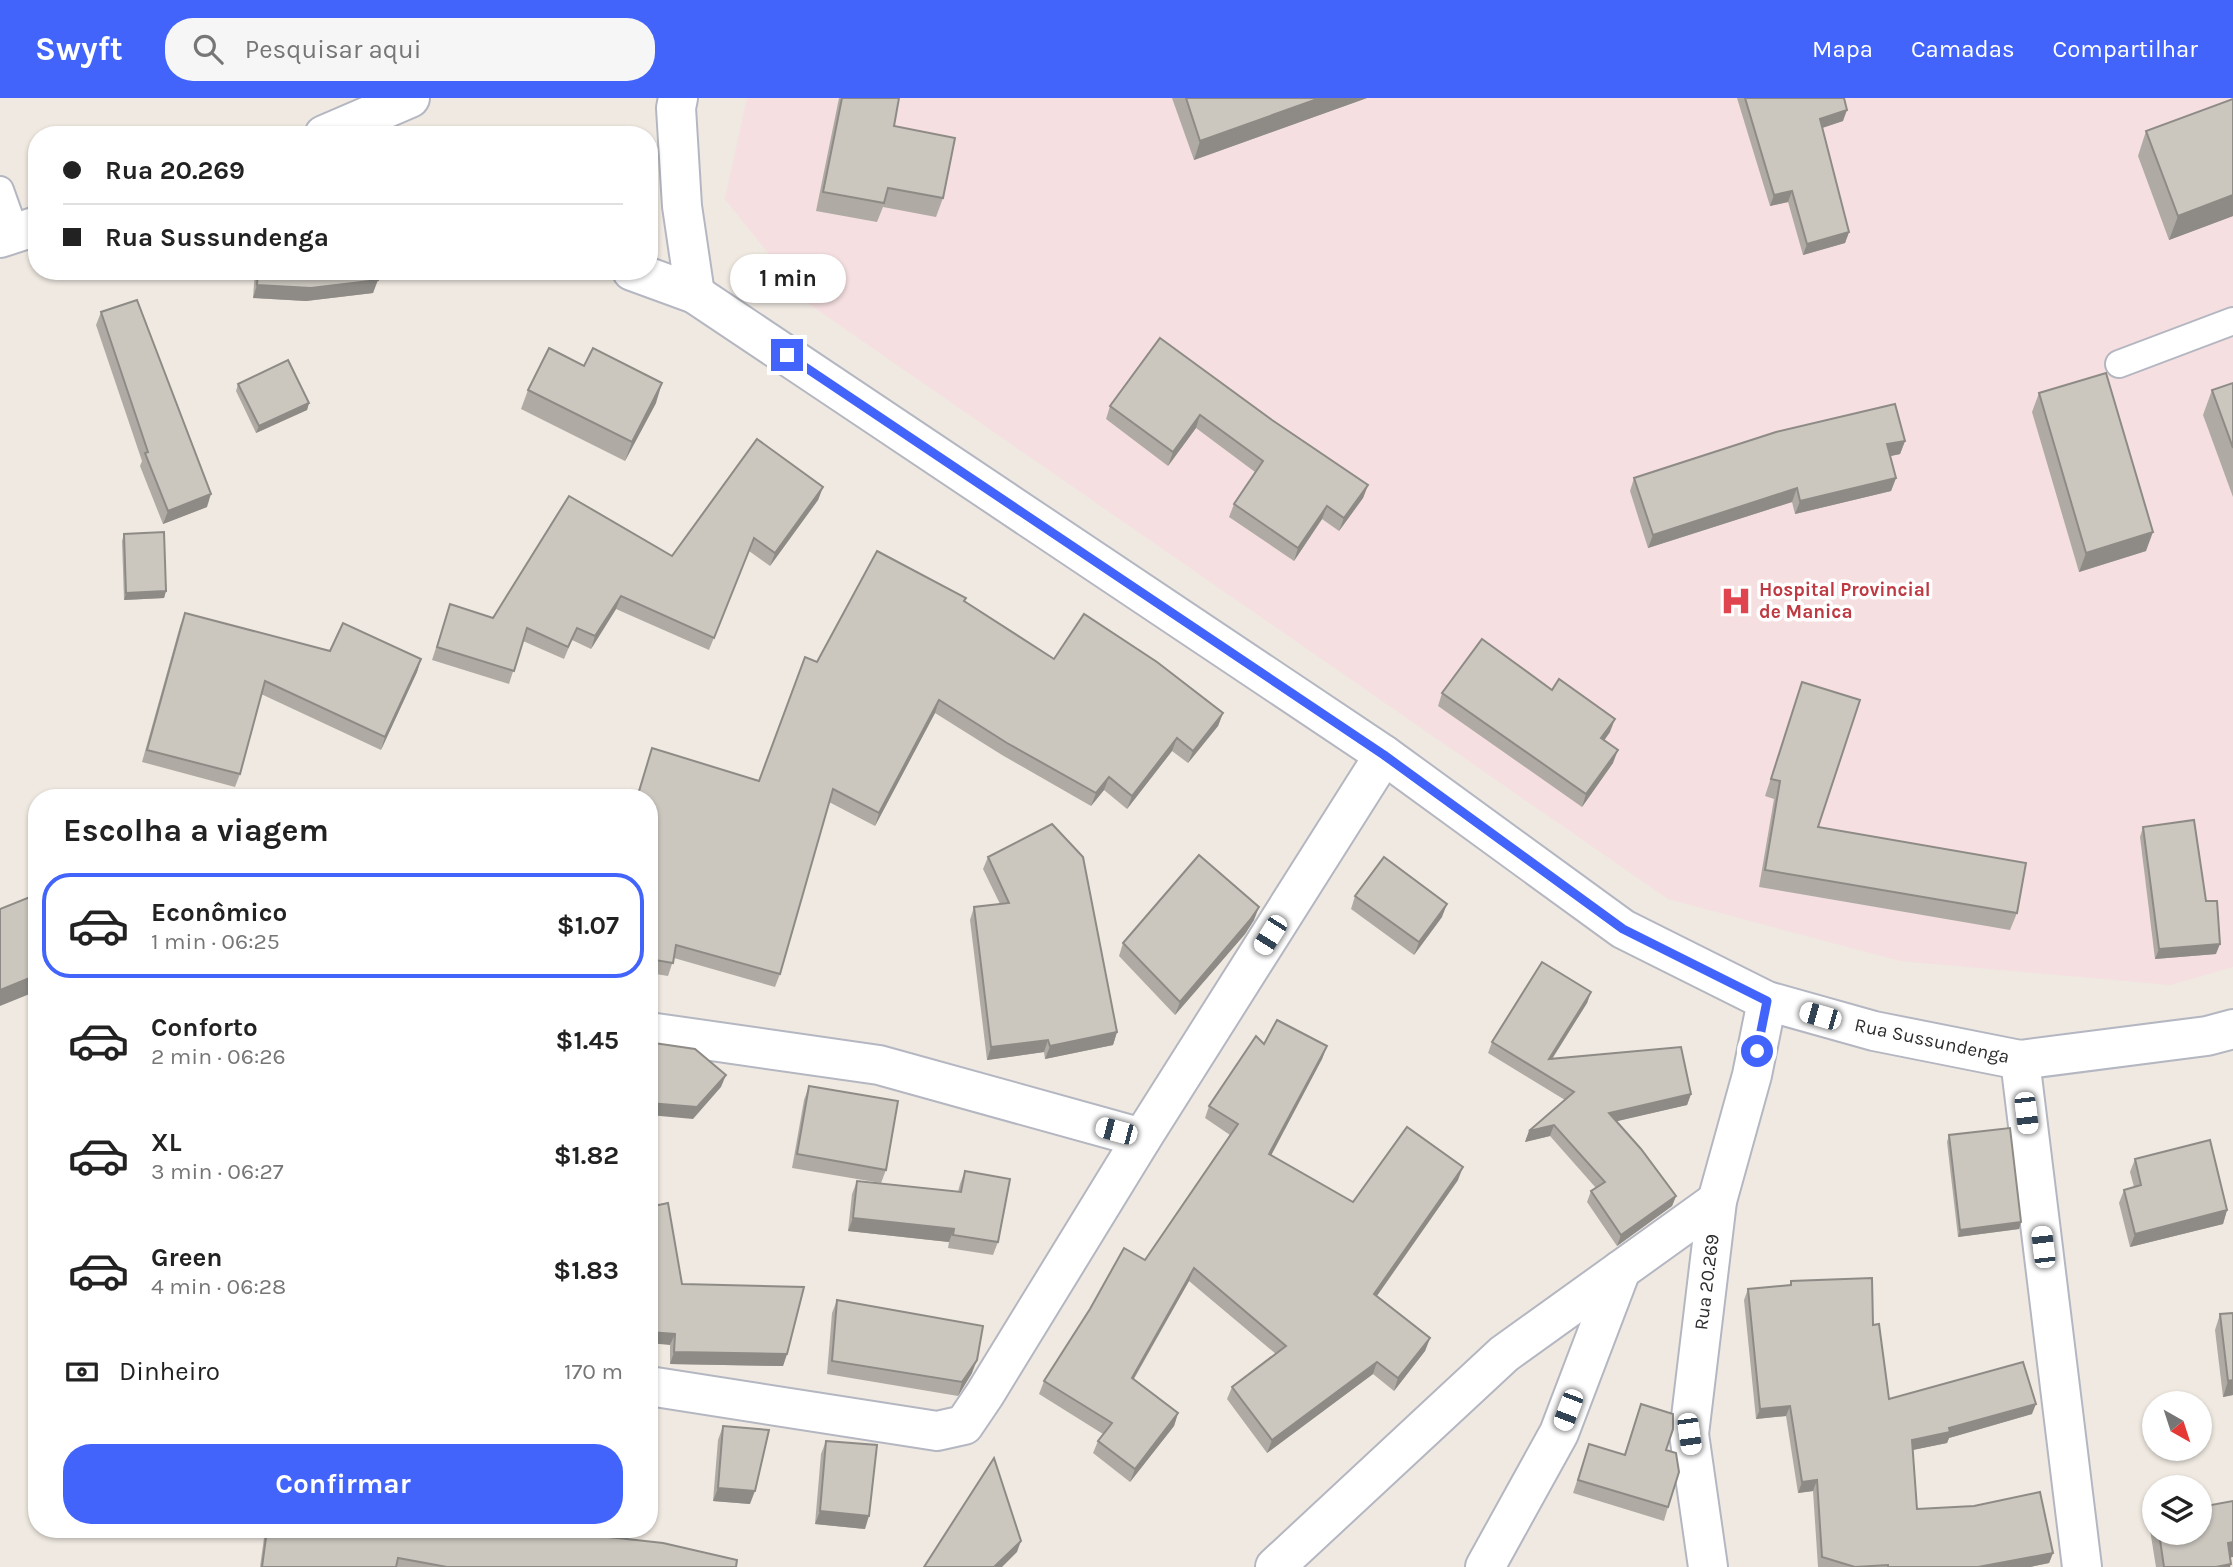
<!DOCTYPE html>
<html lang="pt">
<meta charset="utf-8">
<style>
:root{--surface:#fff;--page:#f6f6f6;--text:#222;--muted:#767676;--line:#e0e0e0;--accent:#4264fb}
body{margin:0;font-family:Karla,sans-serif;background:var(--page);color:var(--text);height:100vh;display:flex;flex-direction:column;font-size:26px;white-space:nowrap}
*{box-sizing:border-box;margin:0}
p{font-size:23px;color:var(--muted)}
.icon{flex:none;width:38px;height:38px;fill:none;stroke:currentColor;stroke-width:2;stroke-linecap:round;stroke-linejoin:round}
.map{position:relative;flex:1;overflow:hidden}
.sheet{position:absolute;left:28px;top:691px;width:630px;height:749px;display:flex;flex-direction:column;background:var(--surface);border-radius:28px;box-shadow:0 2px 5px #0004}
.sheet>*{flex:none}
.hud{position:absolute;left:28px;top:28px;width:630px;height:154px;border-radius:28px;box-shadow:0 2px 5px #0004;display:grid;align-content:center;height:154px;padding:0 35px;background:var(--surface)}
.needle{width:46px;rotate:141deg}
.controls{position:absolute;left:2142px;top:1293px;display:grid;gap:14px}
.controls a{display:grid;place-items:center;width:70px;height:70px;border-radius:50%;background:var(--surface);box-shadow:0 2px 5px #0004;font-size:35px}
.end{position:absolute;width:32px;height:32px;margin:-16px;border:9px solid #4264fb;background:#fff;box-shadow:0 0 0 4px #fff}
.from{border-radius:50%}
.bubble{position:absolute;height:49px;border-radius:24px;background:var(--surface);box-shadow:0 2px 5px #0004;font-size:23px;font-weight:700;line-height:49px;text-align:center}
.car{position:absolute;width:21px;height:42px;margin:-21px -10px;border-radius:9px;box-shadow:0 0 5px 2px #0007;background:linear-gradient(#fff 24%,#345 0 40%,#fff 0 76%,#345 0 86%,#fff 0)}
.hud b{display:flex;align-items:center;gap:24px;height:66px;font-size:26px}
.hud b+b{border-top:2px solid var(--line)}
.hud i{width:18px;height:18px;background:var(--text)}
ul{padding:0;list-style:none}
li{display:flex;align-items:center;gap:21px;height:105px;margin:0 14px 10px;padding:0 21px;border:4px solid transparent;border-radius:28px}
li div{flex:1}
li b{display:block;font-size:26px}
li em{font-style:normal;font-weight:700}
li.on{border-color:var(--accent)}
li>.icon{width:63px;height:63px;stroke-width:1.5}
h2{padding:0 35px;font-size:32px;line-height:84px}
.pay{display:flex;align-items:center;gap:18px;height:77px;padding:0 35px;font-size:26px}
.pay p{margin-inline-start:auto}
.primary-button{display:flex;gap:14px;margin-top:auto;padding:14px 35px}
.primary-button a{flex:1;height:80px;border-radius:28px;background:var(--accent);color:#fff;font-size:28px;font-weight:700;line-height:80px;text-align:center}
header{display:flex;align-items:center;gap:42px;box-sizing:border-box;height:98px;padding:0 35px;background:var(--accent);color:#fff}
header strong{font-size:33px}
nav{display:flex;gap:38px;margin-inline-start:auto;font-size:24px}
.search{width:490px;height:63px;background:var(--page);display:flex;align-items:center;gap:18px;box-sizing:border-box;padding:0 24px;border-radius:28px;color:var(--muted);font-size:26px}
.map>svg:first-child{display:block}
.medical{fill:#f5dfe0}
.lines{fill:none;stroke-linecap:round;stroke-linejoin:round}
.lane-casing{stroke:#b4b7c1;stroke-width:30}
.street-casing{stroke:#b4b7c1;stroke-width:42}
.lane{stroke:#fff;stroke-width:26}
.street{stroke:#fff;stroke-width:38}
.wall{fill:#afaba4}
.shaded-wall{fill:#8e8b86}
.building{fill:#cbc7bf;stroke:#8e8b86;stroke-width:2}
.route{stroke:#4264fb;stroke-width:9}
.labels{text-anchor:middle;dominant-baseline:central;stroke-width:7;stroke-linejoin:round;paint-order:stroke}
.health-label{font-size:19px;font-weight:bold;fill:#be3a42;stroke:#fff;text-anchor:start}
.street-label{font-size:19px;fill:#2e2e2e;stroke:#fff}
</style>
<header>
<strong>Swyft</strong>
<div class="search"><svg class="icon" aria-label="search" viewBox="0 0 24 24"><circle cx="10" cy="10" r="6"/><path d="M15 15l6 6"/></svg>Pesquisar aqui</div>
<nav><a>Mapa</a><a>Camadas</a><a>Compartilhar</a></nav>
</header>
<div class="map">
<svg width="2233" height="1469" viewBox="0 0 2233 1469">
<rect width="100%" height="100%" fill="#efe9e1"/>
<path class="medical" d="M747 0H2233V869L2170 887 1900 863 1668 801 809 206 725 101Z"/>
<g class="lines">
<defs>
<g id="lane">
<path d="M0 92 15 134"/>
<path d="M2119 266 2233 223"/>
</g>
<g id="street">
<path d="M678 0 676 10 682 108 695 196"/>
<path d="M324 37 410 0"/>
<path d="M0 140 37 128"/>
<path d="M632 173 695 196 1384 657 1623 831 1767 903 1874 933 2020 962 2207 938 2233 931"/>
<path d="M649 934 879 967 1142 1040"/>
<path d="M2020 962 2082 1469"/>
<path d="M649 1288 937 1333 964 1327 985 1296 1142 1040 1384 657"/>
<path d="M1275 1469 1504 1256 1717 1103"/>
<path d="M1485 1469 1559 1335 1621 1172"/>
<path d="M1708 1469 1689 1336 1717 1103 1752 977 1767 903"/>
</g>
</defs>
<use href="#lane" class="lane-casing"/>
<use href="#street" class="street-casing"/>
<use href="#lane" class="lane"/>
<use href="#street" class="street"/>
</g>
<g class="wall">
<path d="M839 0H899L894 28 943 100 936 119 883 109 877 124 816 113Z"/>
<path d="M1172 0H1367L1194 62Z"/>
<path d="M1737 0H1844L1843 23 1822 30 1849 134 1845 145 1803 157 1788 104 1770 108Z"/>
<path d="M2233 1V118L2169 142 2138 58 2146 33Z"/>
<path d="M255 173H379L373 195 306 203 253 200Z"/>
<path d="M101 214 207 409 163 426 140 368 142 363 96 227Z"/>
<path d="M584 268 656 305 625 363 521 311 528 292Z"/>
<path d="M2233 285V399L2203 317 2212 292Z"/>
<path d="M238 286 309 305 307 312 256 335 236 293Z"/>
<path d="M2039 295 2146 453 2079 474 2032 314Z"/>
<path d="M1110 308 1272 322 1368 387 1363 400 1339 433 1322 421 1294 463 1229 419 1234 406 1255 374 1196 330 1168 368 1106 321Z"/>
<path d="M1905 343 1900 356 1890 358 1896 380 1891 393 1795 416 1792 404 1648 450 1630 393 1634 380Z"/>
<path d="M823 389 818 402 770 468 749 453 709 552 616 511 591 551 572 542 564 561 523 543 509 586 432 562 450 506 493 520 672 458Z"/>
<path d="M124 436 166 493 164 500 124 502 122 443Z"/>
<path d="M964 503 1054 561 1223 615 1218 628 1188 665 1172 653 1127 711 1104 692 1091 708 1002 657 935 615 875 728 829 704 780 876 775 889 674 860 668 878 649 875V700H636L652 650 759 683 817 564Z"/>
<path d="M185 515 330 553 421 561 417 574 381 652 261 596 240 676 235 689 142 664 180 528Z"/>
<path d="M1802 584 1818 729 2017 815 2010 832 1759 789 1774 701 1765 698Z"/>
<path d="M1552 592 1610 634 1604 642 1613 665 1582 709 1438 608 1442 595Z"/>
<path d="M2143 729 2206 803 2216 856 2155 861 2140 739Z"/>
<path d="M988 759 1117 934 1113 947 1045 961 1044 954 987 962 970 822 974 809 1000 806 983 771Z"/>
<path d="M1355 798 1442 819 1414 857 1351 811Z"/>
<path d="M1254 822 1245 836 1175 917 1119 858 1123 845Z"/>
<path d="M1591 894 1587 905 1552 961 1691 996 1687 1007 1616 1023 1676 1098 1672 1108 1617 1148 1587 1104 1591 1093 1596 1090 1550 1038 1525 1044 1529 1033 1565 1002 1488 955 1492 944Z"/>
<path d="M1264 946 1327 948 1322 961 1271 1057 1353 1104 1458 1082 1377 1198 1430 1240 1425 1253 1394 1293 1373 1276 1267 1355 1227 1301 1232 1289 1276 1256 1189 1183 1134 1281 1178 1315 1174 1328 1130 1384 1093 1355 1098 1343 1103 1336 1039 1296 1044 1283 1145 1162 1230 1037 1205 1020 1209 1008Z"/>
<path d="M809 988 886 1072 881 1085 792 1070 804 1002Z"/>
<path d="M1949 1037 2021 1124 2019 1131 1958 1139 1947 1044Z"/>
<path d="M2135 1061 2227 1112 2223 1126 2130 1149 2119 1105 2124 1092 2134 1089 2130 1074Z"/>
<path d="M965 1073 998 1144 993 1157 948 1150 949 1144 848 1133 852 1096 857 1083 958 1094 960 1086Z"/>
<path d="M1791 1183 1873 1227 1889 1301 2032 1316 1949 1340 1947 1345 1912 1352 1917 1411 2053 1455 2049 1465 2030 1469H1818L1813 1393 1798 1395 1786 1318 1756 1321 1744 1202 1748 1191 1789 1188Z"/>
<path d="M682 1186 787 1256 783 1268 670 1266V1247Z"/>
<path d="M37 1201V1221L29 1213 31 1207Z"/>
<path d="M837 1202 972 1275 958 1298 827 1276 832 1215Z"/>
<path d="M2233 1215V1297L2223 1299 2215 1232 2220 1216Z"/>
<path d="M1641 1306 1666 1352 1668 1409 1664 1423 1573 1395 1589 1346 1624 1357Z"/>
<path d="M723 1328 750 1406 713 1403 718 1342Z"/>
<path d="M826 1343 865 1431 815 1426 821 1356Z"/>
<path d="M2154 1420V1435H2200L2230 1460V1469H2156L2150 1432Z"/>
<path d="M265 1432H573V1435L736 1469H260Z"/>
</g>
<g class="shaded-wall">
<path d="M1320 0H1367L1194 62 1200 43Z"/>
<path d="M1847 12 1843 23 1816 32 1820 21Z"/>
<path d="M1792 93 1788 104 1770 108 1774 97Z"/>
<path d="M2233 97V118L2169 142 2178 118Z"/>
<path d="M1849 134 1845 145 1803 157 1807 146Z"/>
<path d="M378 182 373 195 306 203 253 200 257 187Z"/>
<path d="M662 285 656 305 625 363 632 344Z"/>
<path d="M309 305 307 312 256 335 259 328Z"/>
<path d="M1200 317 1196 330 1168 368 1173 354Z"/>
<path d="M1905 343 1900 356 1882 360 1887 346Z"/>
<path d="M1896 380 1891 393 1795 416 1800 403Z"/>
<path d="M1368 387 1363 400 1339 433 1344 420Z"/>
<path d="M823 389 818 402 770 468 775 455Z"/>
<path d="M1797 390 1792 404 1648 450 1653 437Z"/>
<path d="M211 396 207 409 163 426 168 413Z"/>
<path d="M1327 408 1322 421 1294 463 1298 450Z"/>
<path d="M2153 434 2146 453 2079 474 2086 455Z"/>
<path d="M166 493 164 500 124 502 126 495Z"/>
<path d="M621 498 616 511 591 551 595 538Z"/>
<path d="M421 561 417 574 381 652 385 639Z"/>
<path d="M939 602 935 615 875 728 879 715Z"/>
<path d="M1223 615 1218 628 1188 665 1193 653Z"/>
<path d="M1615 621 1610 634 1597 653 1601 640Z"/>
<path d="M1177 640 1172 653 1127 711 1132 698Z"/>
<path d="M1618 652 1613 665 1582 709 1586 696Z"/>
<path d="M1109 679 1104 692 1091 708 1096 695Z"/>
<path d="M1447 806 1442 819 1414 857 1419 844Z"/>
<path d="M1259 809 1254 822 1245 836 1175 917 1180 904Z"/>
<path d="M2220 846 2216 856 2155 861 2159 851Z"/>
<path d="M37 877V893L0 908V892Z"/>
<path d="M1591 894 1587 905 1545 972 1549 961Z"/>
<path d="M1117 934 1113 947 1045 961 1050 948Z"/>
<path d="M1048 942 1044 954 987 962 991 949Z"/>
<path d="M1327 948 1322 961 1265 1069 1269 1056Z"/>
<path d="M726 977 721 989 693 1021 649 1017V1005Z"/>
<path d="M1691 996 1687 1007 1605 1026 1609 1015Z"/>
<path d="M1554 1027 1550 1038 1525 1044 1529 1033Z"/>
<path d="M1463 1069 1458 1082 1369 1209 1374 1196Z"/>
<path d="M1676 1098 1672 1108 1617 1148 1621 1137Z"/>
<path d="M2227 1112 2223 1126 2130 1149 2135 1136Z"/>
<path d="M853 1120 954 1131 949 1144 848 1133Z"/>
<path d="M2021 1124 2019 1131 1958 1139 1960 1132Z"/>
<path d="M1194 1170 1189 1183 1127 1292 1132 1280Z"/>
<path d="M649 1234 675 1236 670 1247 649 1245Z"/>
<path d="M1430 1240 1425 1253 1394 1293 1398 1280Z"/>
<path d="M674 1254 787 1256 783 1268 670 1266Z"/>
<path d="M977 1262 972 1275 958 1298 962 1284Z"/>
<path d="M1377 1264 1373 1276 1267 1355 1272 1342Z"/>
<path d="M2233 1282V1297L2223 1299 2228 1283Z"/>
<path d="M2036 1306 2032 1316 1949 1340 1947 1345 1908 1353 1912 1342 1949 1330Z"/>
<path d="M1790 1308 1786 1318 1756 1321 1760 1311Z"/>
<path d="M1178 1315 1174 1328 1130 1384 1135 1371Z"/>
<path d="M1817 1382 1813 1393 1798 1395 1802 1384Z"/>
<path d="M718 1390 755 1393 750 1406 713 1403Z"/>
<path d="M820 1413 869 1418 865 1431 815 1426Z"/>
<path d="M1021 1443 1017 1454 1002 1469H994Z"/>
<path d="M2233 1444V1459L2222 1461 2228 1445Z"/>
<path d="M2053 1455 2049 1465 2030 1469H1978Z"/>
<path d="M2231 1466 2230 1469H2216Z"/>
</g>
<g class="building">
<path d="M842 0H899L894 28 955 40 943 100 888 90 884 105 823 94Z"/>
<path d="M1186 0H1320L1200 43Z"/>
<path d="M1745 0H1844L1847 12 1820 21 1849 134 1807 146 1792 93 1774 97Z"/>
<path d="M2233 1V97L2178 118 2146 33Z"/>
<path d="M258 173H379L378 182 311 190 257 187Z"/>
<path d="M137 202 211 396 168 413 145 355 148 354 101 214Z"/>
<path d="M1160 240 1272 322 1368 387 1344 420 1327 408 1298 450 1234 406 1263 363 1200 317 1173 354 1110 308Z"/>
<path d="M549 250 584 268 593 250 662 285 632 344 528 292Z"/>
<path d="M288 262 309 305 259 328 238 286Z"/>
<path d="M2106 275 2153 434 2086 455 2039 295Z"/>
<path d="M2233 285V350L2212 292Z"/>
<path d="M1895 306 1905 343 1887 346 1896 380 1800 403 1797 390 1653 437 1634 380 1776 334Z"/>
<path d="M757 341 823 389 775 455 754 440 714 540 621 498 595 538 577 530 568 549 527 530 514 573 437 549 450 506 493 520 569 398 672 458Z"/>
<path d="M164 434 166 493 126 495 124 436Z"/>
<path d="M877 453 966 500 964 503 1054 561 1084 516 1157 564 1223 615 1193 653 1177 640 1132 698 1109 679 1096 695 1007 645 939 602 879 715 833 691 780 876 676 847 673 865 649 861V700H637L652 650 759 683 805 559 817 564Z"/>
<path d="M185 515 330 553 343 525 421 561 385 639 265 583 240 676 147 652Z"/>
<path d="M1482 541 1552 592 1559 581 1615 621 1601 640 1618 652 1586 696 1442 595Z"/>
<path d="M1802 584 1860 602 1818 729 2026 765 2017 815 1765 772 1780 683 1771 681Z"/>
<path d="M2194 722 2206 803H2217L2220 846 2159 851 2143 729Z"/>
<path d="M1052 726 1083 759 1117 934 1050 948 1048 942 991 949 974 809 1009 805 988 759Z"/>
<path d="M1199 757 1259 809 1250 822 1180 904 1123 845Z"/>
<path d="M1384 759 1447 806 1419 844 1355 798Z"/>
<path d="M35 797 37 801V877L0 892V811Z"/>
<path d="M1542 864 1591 894 1549 961 1681 949 1691 996 1609 1015 1641 1051 1676 1098 1621 1137 1591 1093 1605 1084 1554 1027 1529 1033 1574 994 1492 944Z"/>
<path d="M1277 922 1327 948 1269 1056 1353 1104 1407 1029 1463 1069 1374 1196 1430 1240 1398 1280 1377 1264 1272 1342 1232 1289 1286 1248 1194 1170 1132 1280 1178 1315 1135 1371 1098 1343 1112 1325 1044 1283 1090 1211 1124 1150 1145 1162 1238 1026 1209 1008 1256 938 1264 946Z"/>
<path d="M654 945 695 951 726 977 697 1009 649 1005V953H653Z"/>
<path d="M809 988 898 1003 886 1072 797 1056Z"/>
<path d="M2010 1030 2021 1124 1960 1132 1949 1037Z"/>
<path d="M2210 1042 2227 1112 2135 1136 2124 1092 2141 1087 2135 1061Z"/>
<path d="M965 1073 1010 1081 998 1144 953 1137 954 1131 853 1120 857 1083 961 1094Z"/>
<path d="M668 1105 682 1186 804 1189 787 1256 674 1254 675 1236 649 1234V1109Z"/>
<path d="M1872 1180 1873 1227 1879 1226 1889 1301 2023 1264 2036 1306 1949 1330 1950 1334 1912 1342 1917 1411 1974 1408 2040 1394 2053 1455 1978 1469H1888V1467L1855 1469 1822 1459 1817 1382 1802 1384 1790 1308 1760 1311 1748 1191 1791 1187V1183Z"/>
<path d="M37 1201V1212L31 1207Z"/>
<path d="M837 1202 983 1228 977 1262 962 1284 832 1263Z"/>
<path d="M2233 1215V1282L2228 1283 2220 1216Z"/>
<path d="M1641 1306 1673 1316V1331L1666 1352 1676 1355 1679 1374 1668 1409 1578 1382 1589 1346 1625 1357Z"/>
<path d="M723 1328 769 1332 755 1393 718 1390Z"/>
<path d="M826 1343 877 1347 869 1418 820 1413Z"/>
<path d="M994 1360 1021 1443 994 1469H924Z"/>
<path d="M2233 1403V1444L2228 1445 2231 1466 2216 1469H2164L2159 1435H2200V1409Z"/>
<path d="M267 1432H573V1435L663 1445 737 1462 736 1469H447L398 1460 396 1469H262Z"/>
</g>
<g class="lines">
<path class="route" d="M787 257 1384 657 1623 831 1767 903 1757 953"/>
</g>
<defs>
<symbol id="hospital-bare" viewBox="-9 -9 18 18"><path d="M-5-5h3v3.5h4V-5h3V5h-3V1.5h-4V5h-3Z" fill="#e0444e" stroke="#fff" stroke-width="2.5" paint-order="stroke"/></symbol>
</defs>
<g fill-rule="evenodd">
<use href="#hospital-bare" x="1714" y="481" width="44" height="44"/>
</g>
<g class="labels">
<g class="health-label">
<text x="1759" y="492">Hospital Provincial<tspan x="1759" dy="22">de Manica</tspan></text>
</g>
<g class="street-label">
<text transform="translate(1932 943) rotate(12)">Rua Sussundenga</text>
<text transform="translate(1707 1184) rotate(-83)">Rua 20.269</text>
</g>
</g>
</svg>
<div class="controls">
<a><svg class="needle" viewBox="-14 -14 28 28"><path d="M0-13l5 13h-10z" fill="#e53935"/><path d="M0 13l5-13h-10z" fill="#767676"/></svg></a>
<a><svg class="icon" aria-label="layers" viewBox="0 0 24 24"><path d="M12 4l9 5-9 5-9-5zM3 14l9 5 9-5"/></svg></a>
</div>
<i class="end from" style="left:1757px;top:953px"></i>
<i class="end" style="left:787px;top:257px"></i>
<div class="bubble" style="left:730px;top:156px;width:116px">1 min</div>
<i class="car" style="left:1270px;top:837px;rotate:212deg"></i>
<i class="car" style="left:1820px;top:918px;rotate:286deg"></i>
<i class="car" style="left:2026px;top:1015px;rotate:173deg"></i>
<i class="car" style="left:1116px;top:1033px;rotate:285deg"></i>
<i class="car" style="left:2043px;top:1149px;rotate:353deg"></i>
<i class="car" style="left:1568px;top:1312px;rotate:201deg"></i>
<i class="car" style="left:1689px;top:1336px;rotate:172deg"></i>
<div class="hud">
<b><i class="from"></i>Rua 20.269</b>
<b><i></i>Rua Sussundenga</b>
</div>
<section class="sheet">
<h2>Escolha a viagem</h2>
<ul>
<li class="on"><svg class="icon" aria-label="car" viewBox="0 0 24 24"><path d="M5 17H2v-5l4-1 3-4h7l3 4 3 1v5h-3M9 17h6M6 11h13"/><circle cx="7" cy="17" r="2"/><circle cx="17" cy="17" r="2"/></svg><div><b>Econômico</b><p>1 min · 06:25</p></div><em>$1.07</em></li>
<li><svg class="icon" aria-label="car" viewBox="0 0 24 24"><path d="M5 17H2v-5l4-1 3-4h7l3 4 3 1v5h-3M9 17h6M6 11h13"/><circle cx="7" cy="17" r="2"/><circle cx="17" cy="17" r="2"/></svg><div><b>Conforto</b><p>2 min · 06:26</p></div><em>$1.45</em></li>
<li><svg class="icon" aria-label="car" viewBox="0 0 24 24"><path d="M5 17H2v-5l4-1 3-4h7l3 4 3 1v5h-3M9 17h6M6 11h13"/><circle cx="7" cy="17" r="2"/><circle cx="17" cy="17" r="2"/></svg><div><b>XL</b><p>3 min · 06:27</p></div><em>$1.82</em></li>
<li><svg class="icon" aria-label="car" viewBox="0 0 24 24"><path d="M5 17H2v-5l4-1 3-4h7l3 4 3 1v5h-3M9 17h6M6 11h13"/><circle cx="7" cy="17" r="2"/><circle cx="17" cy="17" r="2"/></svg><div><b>Green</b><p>4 min · 06:28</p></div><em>$1.83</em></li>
</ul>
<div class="pay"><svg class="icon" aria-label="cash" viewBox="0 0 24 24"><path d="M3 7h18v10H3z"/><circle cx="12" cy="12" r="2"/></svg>Dinheiro<p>170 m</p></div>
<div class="primary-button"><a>Confirmar</a></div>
</section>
</div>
